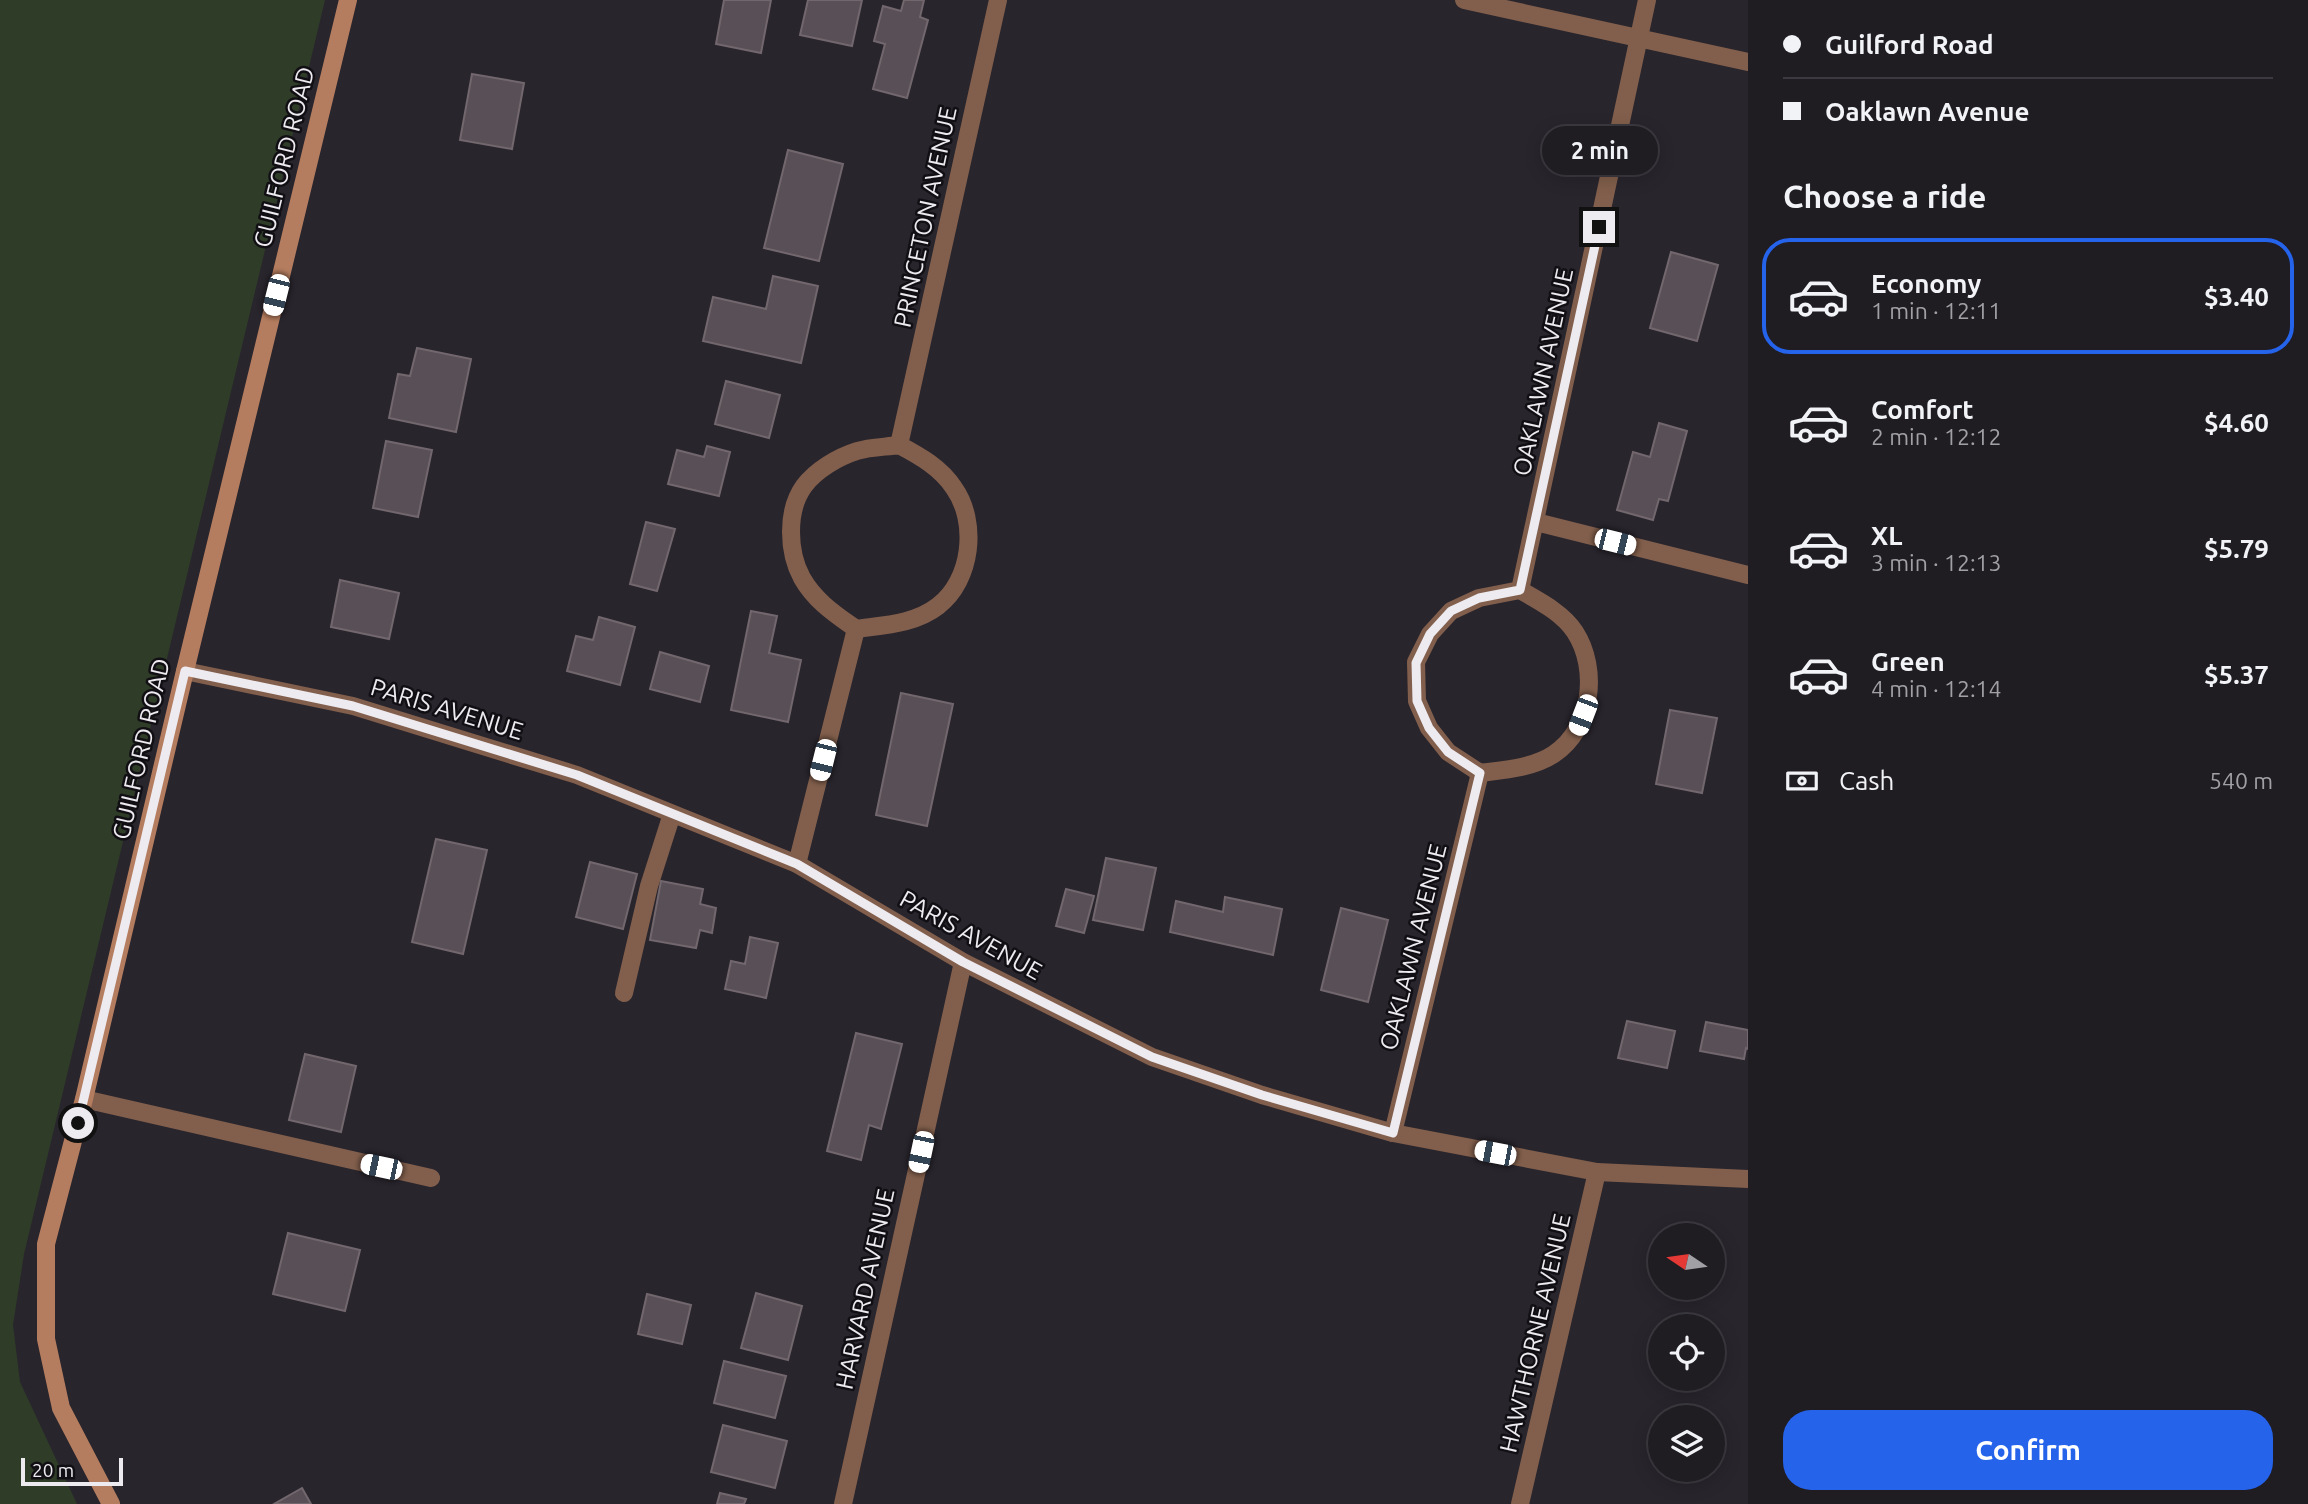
<!DOCTYPE html>
<meta charset="utf-8">
<style>
:root{--surface:#1f1c22;--page:#2c292f;--text:#f1f3f6;--muted:#a1a1a5;--line:#3c3a40;--accent:#2563eb}
body{margin:0;font-family:Ubuntu,sans-serif;background:var(--page);color:var(--text);height:100vh;display:flex;flex-direction:column;font-size:26px;white-space:nowrap}
*{box-sizing:border-box;margin:0}
p{font-size:23px;color:var(--muted)}
.icon{flex:none;width:38px;height:38px;fill:none;stroke:currentColor;stroke-width:2;stroke-linecap:round;stroke-linejoin:round}
.map{position:relative;flex:1;overflow:hidden}
.sheet{display:flex;flex-direction:column;background:var(--surface);width:560px}
.sheet>*{flex:none}
.top-card{display:grid;align-content:center;height:154px;padding:0 35px;background:var(--surface)}
.needle{width:46px;rotate:283deg}
.fabs{position:absolute;left:1648px;top:1223px;display:grid;gap:14px}
.fabs a{display:grid;place-items:center;width:77px;height:77px;border-radius:50%;background:var(--surface);box-shadow:0 4px 18px #0003,0 0 0 2px var(--line);font-size:35px}
.scale{position:absolute;left:21px;bottom:18px;width:102px;box-sizing:border-box;padding-left:7px;border:4px solid #edeaf0;border-top:0;font-size:19px;line-height:24px;white-space:nowrap;color:#edeaf0;-webkit-text-stroke:5px #110f13;paint-order:stroke}
.end{position:absolute;width:32px;height:32px;margin:-16px;border:9px solid #edeaf0;background:#111;box-shadow:0 0 0 4px #111}
.from{border-radius:50%}
.bubble{position:absolute;height:49px;border-radius:24px;background:var(--surface);box-shadow:0 4px 18px #0003,0 0 0 2px var(--line);font-size:23px;font-weight:700;line-height:49px;text-align:center}
.car{position:absolute;width:21px;height:42px;margin:-21px -10px;border-radius:9px;box-shadow:0 0 5px 2px #0007;background:linear-gradient(#fff 24%,#345 0 40%,#fff 0 76%,#345 0 86%,#fff 0)}
.top-card b{display:flex;align-items:center;gap:24px;height:66px;font-size:26px}
.top-card b+b{border-top:2px solid var(--line)}
.top-card i{width:18px;height:18px;background:var(--text)}
ul{padding:0;list-style:none}
li{display:flex;align-items:center;gap:21px;height:116px;margin:0 14px 10px;padding:0 21px;border:4px solid transparent;border-radius:28px}
li div{flex:1}
li b{display:block;font-size:26px}
li em{font-style:normal;font-weight:700}
li.active{border-color:var(--accent)}
li>.icon{width:63px;height:63px;stroke-width:1.5}
h2{padding:0 35px;font-size:32px;line-height:84px}
.pay{display:flex;align-items:center;gap:18px;height:77px;padding:0 35px;font-size:26px}
.pay p{margin-inline-start:auto}
.primary-button{display:flex;gap:14px;margin-top:auto;padding:14px 35px}
.primary-button a{flex:1;height:80px;border-radius:28px;background:var(--accent);color:#fff;font-size:28px;font-weight:700;line-height:80px;text-align:center}
main{display:flex;flex:1;min-height:0}
.map>svg:first-child{display:block}
.green{fill:#2f3d28}
.building{fill:#594f56;stroke:#71676d;stroke-width:2}
.lines{fill:none;stroke-linecap:round;stroke-linejoin:round}
.lane{stroke:#825f4c;stroke-width:18}
.street{stroke:#825f4c;stroke-width:18}
.secondary{stroke:#b57d5f;stroke-width:18}
.route{stroke:#edeaf0;stroke-width:9}
.labels{text-anchor:middle;dominant-baseline:central;stroke-width:5;stroke-linejoin:round;paint-order:stroke}
.street-label{font-size:24px;fill:#edeaf0;stroke:#110f13}
</style>
<main>
<div class="map">
<svg width="1748" height="1504" viewBox="0 0 1748 1504">
<rect width="100%" height="100%" fill="#29252d"/>
<path class="green" d="M0 0H325L24 1254 13 1325 20 1382 77 1504H0Z"/>
<g class="building">
<path d="M724 0H771L761 53 716 44Z"/>
<path d="M808 0H862L852 46 800 35Z"/>
<path d="M904 0H924L920 17 928 20 907 98 873 89 885 44 874 41 883 6 901 11Z"/>
<path d="M472 74 524 83 512 149 460 140Z"/>
<path d="M788 150 843 164 819 261 764 248Z"/>
<path d="M1671 252 1718 265 1697 341 1650 328Z"/>
<path d="M773 276 818 286 801 363 703 341 713 297 766 309Z"/>
<path d="M417 348 471 359 456 432 389 418 398 374 410 376Z"/>
<path d="M726 381 780 395 769 438 715 424Z"/>
<path d="M1659 423 1687 431 1668 501 1659 499 1653 520 1617 510 1633 452 1650 457Z"/>
<path d="M386 441 432 450 418 517 373 508Z"/>
<path d="M707 446 730 452 719 496 668 484 677 450 704 457Z"/>
<path d="M646 522 675 529 657 591 630 584Z"/>
<path d="M340 580 399 593 389 639 331 627Z"/>
<path d="M751 611 777 616 769 653 801 660 788 722 731 710Z"/>
<path d="M599 617 635 627 620 685 567 671 576 636 593 640Z"/>
<path d="M660 652 709 666 700 702 650 689Z"/>
<path d="M901 693 953 704 927 826 876 815Z"/>
<path d="M1670 710 1717 718 1702 793 1656 784Z"/>
<path d="M436 839 487 850 463 954 412 942Z"/>
<path d="M1106 858 1156 868 1143 930 1093 920Z"/>
<path d="M590 862 637 874 623 929 576 917Z"/>
<path d="M661 881 703 889 700 904 716 908 712 933 700 930 696 948 650 940Z"/>
<path d="M1066 889 1094 896 1084 933 1056 926Z"/>
<path d="M1225 897 1282 909 1273 955 1170 932 1176 901 1223 912Z"/>
<path d="M1341 908 1388 920 1368 1002 1321 990Z"/>
<path d="M750 937 778 943 766 998 725 989 731 961 745 964Z"/>
<path d="M1627 1021 1675 1031 1667 1068 1618 1058Z"/>
<path d="M1706 1022 1748 1030V1049L1746 1048 1744 1059 1700 1051Z"/>
<path d="M856 1033 902 1044 881 1129 869 1125 861 1160 827 1151Z"/>
<path d="M305 1054 356 1066 341 1132 289 1120Z"/>
<path d="M288 1233 360 1250 345 1311 273 1294Z"/>
<path d="M756 1293 802 1306 788 1360 741 1348Z"/>
<path d="M647 1294 691 1305 682 1344 638 1334Z"/>
<path d="M724 1361 786 1376 775 1418 714 1403Z"/>
<path d="M723 1425 787 1441 775 1488 711 1472Z"/>
<path d="M302 1488 311 1504H274Z"/>
<path d="M720 1493 746 1499 744 1504H717Z"/>
</g>
<g class="lines">
<g class="lane">
<path d="M624 993 649 886 672 814"/>
<path d="M84 1099 431 1178"/>
</g>
<g class="street">
<path d="M1464 0 1748 62"/>
<path d="M899 445C920 456 941 468 954 488 978 522 972 580 938 606 915 624 884 625 856 629 835 614 815 601 802 578 788 552 786 511 804 486 816 470 838 457 857 451 870 447 886 447 899 445Z"/>
<path d="M899 445 998 0"/>
<path d="M1536 522 1748 575"/>
<path d="M1520 590 1647 0"/>
<path d="M1520 590C1539 601 1563 613 1575 632 1599 669 1592 729 1554 754 1533 768 1504 770 1480 773L1448 752 1429 728 1417 701 1416 662 1430 634 1451 611 1479 598Z"/>
<path d="M185 671 353 706 577 775 797 864 963 962 1152 1057 1262 1095 1393 1133 1597 1172 1748 1179"/>
<path d="M797 864 856 629"/>
<path d="M1393 1133 1480 773"/>
<path d="M843 1504 963 962"/>
<path d="M1520 1504 1597 1172"/>
</g>
<path class="secondary" d="M111 1504 61 1408 46 1339V1244L84 1099 185 671 348 0"/>
</g>
<g class="lines">
<path class="route" d="M78 1123 185 671 353 706 577 775 797 864 963 962 1152 1057 1262 1095 1393 1133 1480 773 1448 752 1429 728 1417 701 1416 663 1430 634 1451 611 1479 598 1520 590 1599 227"/>
</g>
<g class="labels">
<g class="street-label">
<text transform="translate(284 157) rotate(-76)">GUILFORD ROAD</text>
<text transform="translate(925 217) rotate(-78)">PRINCETON AVENUE</text>
<text transform="translate(1543 372) rotate(-78)">OAKLAWN AVENUE</text>
<text transform="translate(447 709) rotate(17)">PARIS AVENUE</text>
<text transform="translate(141 749) rotate(-77)">GUILFORD ROAD</text>
<text transform="translate(971 935) rotate(29)">PARIS AVENUE</text>
<text transform="translate(1413 947) rotate(-76)">OAKLAWN AVENUE</text>
<text transform="translate(865 1289) rotate(-78)">HARVARD AVENUE</text>
<text transform="translate(1535 1333) rotate(-77)">HAWTHORNE AVENUE</text>
</g>
</g>
</svg>
<div class="fabs">
<a><svg class="needle" viewBox="-14 -14 28 28"><path d="M0-13l5 13h-10z" fill="#e53935"/><path d="M0 13l5-13h-10z" fill="#a1a1a5"/></svg></a>
<a><svg class="icon" aria-label="locate" viewBox="0 0 24 24"><circle cx="12" cy="12" r="6"/><path d="M12 2v4M12 18v4M2 12h4M18 12h4"/></svg></a>
<a><svg class="icon" aria-label="layers" viewBox="0 0 24 24"><path d="M12 4l9 5-9 5-9-5zM3 14l9 5 9-5"/></svg></a>
</div>
<div class="scale">20 m</div>
<i class="end from" style="left:78px;top:1123px"></i>
<i class="end" style="left:1599px;top:227px"></i>
<div class="bubble" style="left:1542px;top:126px;width:116px">2 min</div>
<i class="car" style="left:276px;top:295px;rotate:194deg"></i>
<i class="car" style="left:1615px;top:542px;rotate:104deg"></i>
<i class="car" style="left:1583px;top:715px;rotate:201deg"></i>
<i class="car" style="left:823px;top:760px;rotate:194deg"></i>
<i class="car" style="left:921px;top:1152px;rotate:192deg"></i>
<i class="car" style="left:1495px;top:1153px;rotate:281deg"></i>
<i class="car" style="left:381px;top:1167px;rotate:282deg"></i>
</div>
<section class="sheet">
<div class="top-card">
<b><i class="from"></i>Guilford Road</b>
<b><i></i>Oaklawn Avenue</b>
</div>
<h2>Choose a ride</h2>
<ul>
<li class="active"><svg class="icon" aria-label="car" viewBox="0 0 24 24"><path d="M5 17H2v-5l4-1 3-4h7l3 4 3 1v5h-3M9 17h6M6 11h13"/><circle cx="7" cy="17" r="2"/><circle cx="17" cy="17" r="2"/></svg><div><b>Economy</b><p>1 min · 12:11</p></div><em>$3.40</em></li>
<li><svg class="icon" aria-label="car" viewBox="0 0 24 24"><path d="M5 17H2v-5l4-1 3-4h7l3 4 3 1v5h-3M9 17h6M6 11h13"/><circle cx="7" cy="17" r="2"/><circle cx="17" cy="17" r="2"/></svg><div><b>Comfort</b><p>2 min · 12:12</p></div><em>$4.60</em></li>
<li><svg class="icon" aria-label="car" viewBox="0 0 24 24"><path d="M5 17H2v-5l4-1 3-4h7l3 4 3 1v5h-3M9 17h6M6 11h13"/><circle cx="7" cy="17" r="2"/><circle cx="17" cy="17" r="2"/></svg><div><b>XL</b><p>3 min · 12:13</p></div><em>$5.79</em></li>
<li><svg class="icon" aria-label="car" viewBox="0 0 24 24"><path d="M5 17H2v-5l4-1 3-4h7l3 4 3 1v5h-3M9 17h6M6 11h13"/><circle cx="7" cy="17" r="2"/><circle cx="17" cy="17" r="2"/></svg><div><b>Green</b><p>4 min · 12:14</p></div><em>$5.37</em></li>
</ul>
<div class="pay"><svg class="icon" aria-label="cash" viewBox="0 0 24 24"><path d="M3 7h18v10H3z"/><circle cx="12" cy="12" r="2"/></svg>Cash<p>540 m</p></div>
<div class="primary-button"><a>Confirm</a></div>
</section>
</main>
